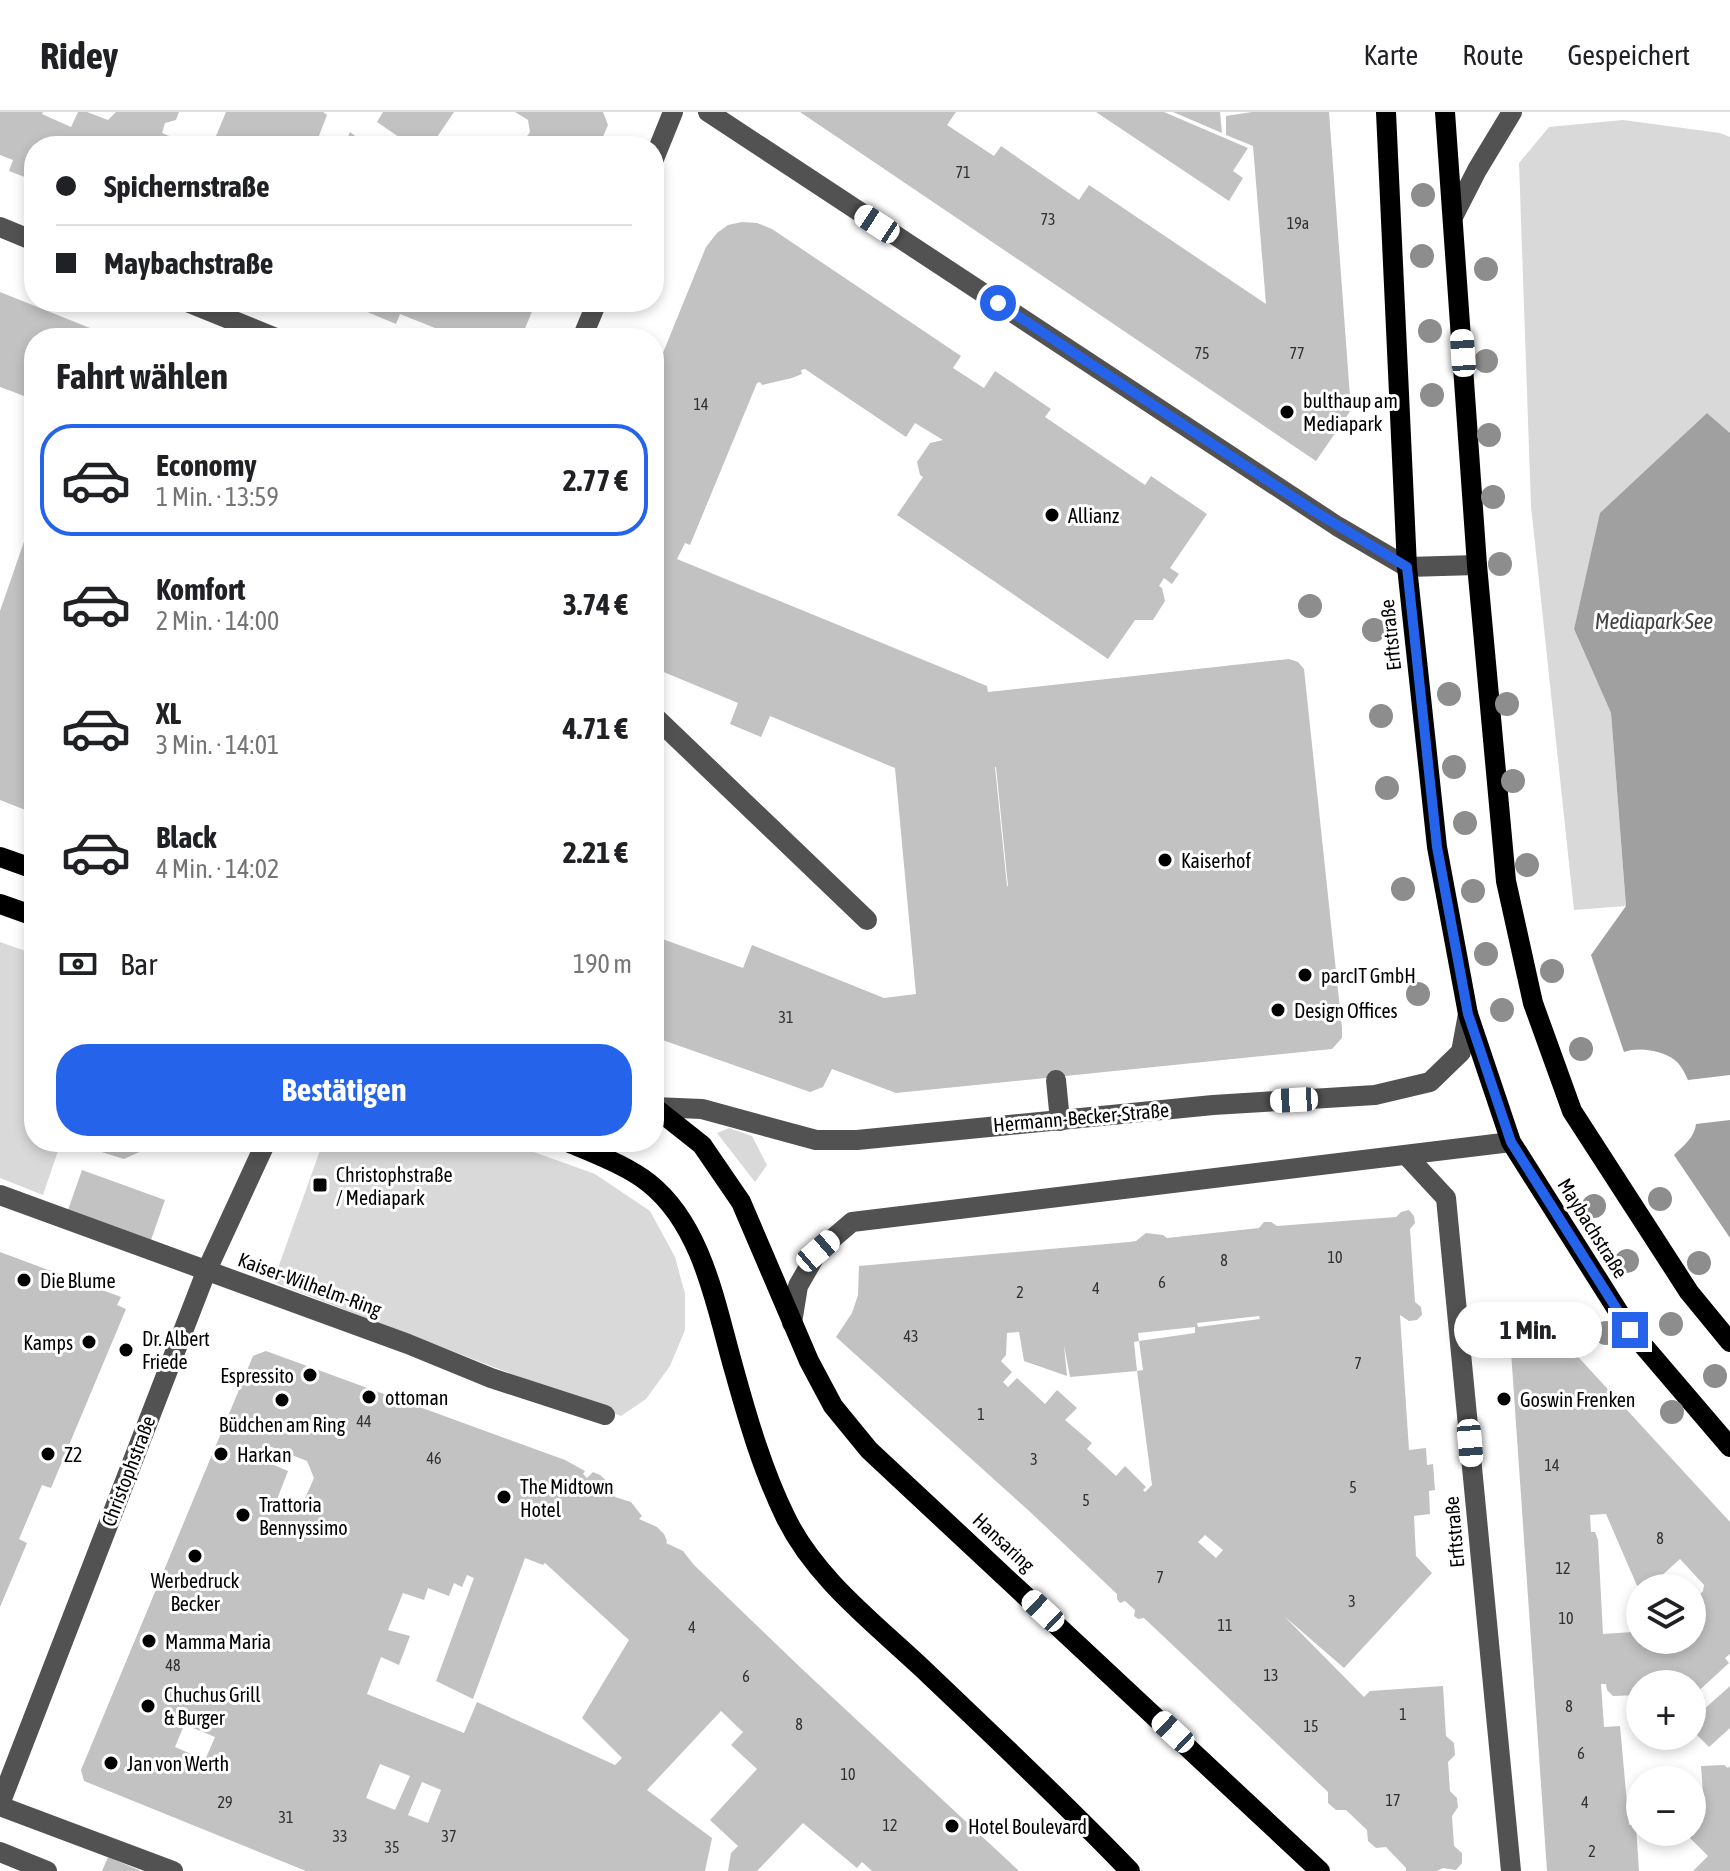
<!DOCTYPE html>
<html lang="de">
<meta charset="utf-8">
<style>
:root{--surface:#fff;--page:#f2f2f2;--text:#202124;--muted:#757577;--line:#e0e0e0;--accent:#2563eb}
body{margin:0;font-family:"Asap Condensed",sans-serif;background:var(--page);color:var(--text);height:100vh;display:flex;flex-direction:column;font-size:30px;white-space:nowrap}
*{box-sizing:border-box;margin:0}
p{font-size:26px;color:var(--muted)}
.icon{flex:none;width:44px;height:44px;fill:none;stroke:currentColor;stroke-width:2;stroke-linecap:round;stroke-linejoin:round}
.map{position:relative;flex:1;overflow:hidden}
.drawer{position:absolute;left:24px;top:216px;width:640px;height:824px;display:flex;flex-direction:column;background:var(--surface);border-radius:32px;box-shadow:0 4px 12px #0003}
.drawer>*{flex:none}
.banner{position:absolute;left:24px;top:24px;width:640px;height:176px;border-radius:32px;box-shadow:0 4px 12px #0003;display:grid;align-content:center;height:176px;padding:0 32px;background:var(--surface)}
.fabs{position:absolute;left:1626px;top:1462px;display:grid;gap:16px}
.fabs a{display:grid;place-items:center;width:80px;height:80px;border-radius:50%;background:var(--surface);box-shadow:0 4px 12px #0003;font-size:40px}
.end{position:absolute;width:36px;height:36px;margin:-18px;border:10px solid #2563eb;background:#fff;box-shadow:0 0 0 4px #fff}
.from{border-radius:50%}
.bubble{position:absolute;height:56px;border-radius:28px;background:var(--surface);box-shadow:0 4px 12px #0003;font-size:26px;font-weight:700;line-height:56px;text-align:center}
.car{position:absolute;width:24px;height:48px;margin:-24px -12px;border-radius:10px;box-shadow:0 0 6px 2px #0007;background:linear-gradient(#fff 24%,#345 0 40%,#fff 0 76%,#345 0 86%,#fff 0)}
.banner b{display:flex;align-items:center;gap:28px;height:76px;font-size:30px}
.banner b+b{border-top:2px solid var(--line)}
.banner i{width:20px;height:20px;background:var(--text)}
ul{padding:0;list-style:none}
li{display:flex;align-items:center;gap:24px;height:112px;margin:0 16px 12px;padding:0 16px;border:4px solid transparent;border-radius:32px}
li div{flex:1}
li b{display:block;font-size:30px}
li em{font-style:normal;font-weight:700}
li.selected{border-color:var(--accent)}
li>.icon{width:72px;height:72px;stroke-width:1.5}
h2{padding:0 32px;font-size:36px;line-height:96px}
.pay{display:flex;align-items:center;gap:20px;height:88px;padding:0 32px;font-size:30px}
.pay p{margin-inline-start:auto}
.button{display:flex;gap:16px;margin-top:auto;padding:16px 32px}
.button a{flex:1;height:92px;border-radius:32px;background:var(--accent);color:#fff;font-size:32px;font-weight:700;line-height:92px;text-align:center}
header{display:flex;align-items:center;gap:48px;box-sizing:border-box;height:112px;padding:0 40px;background:var(--surface);border-bottom:2px solid var(--line)}
header strong{font-size:38px}
nav{display:flex;gap:44px;margin-inline-start:auto;font-size:28px}
.map>svg:first-child{display:block}
.green{fill:#d9d9d9}
.water{fill:#a0a0a0}
.pier{fill:#fff}
.building{fill:#c2c2c2;fill-rule:evenodd}
.lines{fill:none;stroke-linecap:round;stroke-linejoin:round}
.minor{stroke:#525252;stroke-width:20}
.major{stroke:#000;stroke-width:20}
.tree{fill:#8d8d8d}
.route{stroke:#2563eb;stroke-width:10}
.poi-dot{fill:#000;stroke:#fff;stroke-width:3}
.labels{text-anchor:middle;dominant-baseline:central;stroke-width:6;stroke-linejoin:round;paint-order:stroke}
.number-label{font-size:16px;fill:#303030}
.poi-label{font-size:20px;fill:#000;stroke:#fff;text-anchor:start}
.street-label{font-size:20px;fill:#000;stroke:#fff}
.water-label{font-size:22px;font-style:italic;fill:#414141;stroke:#fff}
</style>
<header>
<strong>Ridey</strong>
<nav><a>Karte</a><a>Route</a><a>Gespeichert</a></nav>
</header>
<div class="map">
<svg width="1730" height="1759" viewBox="0 0 1730 1759">
<rect width="100%" height="100%" fill="#fff"/>
<g class="green">
<path d="M1623 8 1720 21 1730 25V321L1707 301 1601 401 1574 517 1611 601 1626 794 1574 798 1531 394 1519 51 1549 15Z"/>
<path d="M0 830 34 842V1030H61L43 1083 0 1066Z"/>
<path d="M729 1016 752 1024 767 1053 755 1070 717 1021Z"/>
<path d="M323 1030H506L595 1062 650 1099 675 1145 685 1182V1218L670 1254 646 1287 621 1304 273 1170Z"/>
</g>
<path class="water" d="M1707 301 1730 321V1126L1674 1043C1683 1034 1695 1025 1696 1012 1698 994 1690 965 1678 951 1667 939 1639 934 1624 940L1591 843 1626 794 1611 601 1574 517 1600 401Z"/>
<path class="pier" d="M1730 963V1008L1696 1012 1688 968Z"/>
<g class="building">
<path d="M0 0H43L42 2 71 15 78 0H87L108 8 116 0H179L176 8 165 11 162 21 193 34H34V60L30 67 9 59 13 48 0 43Z"/>
<path d="M226 0H323L327 3 315 34H220L216 24Z"/>
<path d="M383 0H454L431 34H412L377 10Z"/>
<path d="M515 0H603L608 13 599 34H520L530 20 528 8Z"/>
<path d="M800 0H956L947 13 994 44 1001 34 1079 88 1089 73 1266 192 1253 34 1226 23V4L1252 0H1329L1351 298 1316 349Z"/>
<path d="M1096 0H1164L1248 36 1233 59 1243 66 1229 89Z"/>
<path d="M1173 0H1220L1222 21Z"/>
<path d="M350 20 368 34H344Z"/>
<path d="M742 110 757 111 772 117 961 244 953 256 984 276 995 259 1051 297 1045 305 1145 373 1151 364 1207 402 1170 456 1179 462 1172 472 1164 466 1159 474 1162 476 1165 489 1153 508H1135L1108 547 897 403 923 365 920 363 917 350 930 331 943 328 915 311 906 325 805 257 801 258 802 262 792 266 762 273 760 270 757 271 690 433 685 431 677 447 987 574 988 580 1289 547 1298 550 1304 557 1342 916V926L1332 937 896 981 832 957 823 975 810 980 654 925V824L743 856 752 833 884 886 916 882 895 656 770 604 761 625 730 612 738 591 654 556V263L706 135 717 121 728 113ZM995 655H996L1008 774H1007Z"/>
<path d="M0 180 115 226H34V288L11 279 0 275Z"/>
<path d="M354 190H536L521 226H460L400 202 396 212 353 194Z"/>
<path d="M27 421 34 424V697L30 696 28 699 0 688V499Z"/>
<path d="M92 1030H157L155 1033 124 1047 95 1038Z"/>
<path d="M82 1058 165 1088 151 1128 68 1098Z"/>
<path d="M1409 1098 1414 1104 1415 1111 1410 1117 1415 1190 1421 1195 1422 1203 1417 1208 1409 1209 1400 1203 1409 1338 1426 1336 1427 1353 1433 1352 1435 1378 1429 1379 1430 1402 1414 1404 1416 1444 1432 1461 1344 1556 1284 1504 1364 1585 1370 1579 1443 1574 1446 1624 1454 1631 1455 1643 1448 1650 1450 1679 1457 1686 1458 1695 1452 1704 1454 1734 1462 1741V1751L1456 1758 1443 1756 1437 1759H1406V1756L1386 1735 1376 1736 1368 1729 1367 1718 1346 1698H1336L1328 1691V1680L1144 1506 1138 1507 1134 1504 1135 1498 1125 1489 1120 1491 1117 1487V1482L1028 1398 836 1225 852 1201 858 1183 859 1154 1129 1130 1136 1129 1146 1121 1163 1123 1167 1126 1259 1116 1264 1110H1271L1277 1114 1396 1105 1401 1100ZM1259 1204 1260 1207 1198 1215 1197 1211ZM1195 1215V1221L1139 1229 1143 1258 1137 1259 1152 1373 1145 1380 1143 1378 1146 1375 1125 1354 1116 1364 1087 1337 1092 1331 1065 1308 1077 1296 1057 1278 1045 1292 1017 1266 1008 1275 1003 1270 1012 1260 1001 1249 1006 1243 1007 1221 1019 1220 1024 1249 1067 1264 1064 1233 1070 1265 1137 1259 1134 1230 1139 1229 1138 1221ZM1205 1423 1223 1438 1216 1446 1198 1430Z"/>
<path d="M0 1140 121 1185 117 1193 126 1197 51 1376 42 1373 19 1427 27 1431 0 1495Z"/>
<path d="M1546 1210 1730 1410V1542L1725 1546 1729 1551 1692 1585V1572H1640V1583L1613 1584 1607 1578 1606 1572H1601L1604 1615 1620 1614 1629 1713H1636L1639 1759H1547L1510 1225ZM1606 1402 1638 1476H1648L1680 1447 1704 1473 1703 1479 1692 1490V1528H1650L1644 1534 1632 1520 1603 1522 1598 1428 1595 1420H1591L1590 1403Z"/>
<path d="M266 1239 565 1348 585 1359 583 1362 587 1366 593 1360 600 1363 611 1373 615 1385 631 1390 642 1404 639 1407 657 1415 664 1422 667 1429 666 1431 683 1439 694 1453 802 1557 1019 1759H872L862 1750 857 1756 803 1711 757 1759H728L731 1741 738 1734 710 1708 757 1657 731 1633 743 1620 721 1599 647 1678 712 1726 705 1759H306L84 1669 81 1658 253 1244ZM269 1334 307 1349 314 1366 299 1400 276 1390 288 1359 262 1348ZM525 1446 543 1453 545 1451 629 1528 582 1606 622 1646 615 1653 477 1590 464 1621 367 1582 381 1545 399 1553 410 1524 388 1518 403 1481 424 1488 428 1476 449 1484 454 1471 462 1475 467 1463 474 1466 436 1569 473 1587ZM187 1606 191 1607 193 1616 215 1625 205 1648 175 1635ZM380 1652 410 1664 395 1698 366 1686ZM422 1670 441 1678 428 1711 408 1703Z"/>
<path d="M1730 1574V1616L1709 1635 1692 1618V1608Z"/>
<path d="M1724 1653 1728 1656 1730 1654V1759H1693L1708 1744 1684 1720H1692V1692L1703 1681 1701 1654Z"/>
<path d="M108 1745 141 1759H102Z"/>
</g>
<g class="lines">
<g class="minor">
<path d="M708 0 1337 414 1407 455 1477 453"/>
<path d="M654 47 673 0"/>
<path d="M1454 103 1477 58 1512 0"/>
<path d="M0 115 34 129"/>
<path d="M187 190 276 226"/>
<path d="M582 226 597 190"/>
<path d="M654 604 867 808"/>
<path d="M1056 968 1060 1009"/>
<path d="M654 995 702 997 816 1028H857L1213 993 1375 983 1430 970 1461 940 1468 902"/>
<path d="M1407 1044 1446 1086 1511 1759"/>
<path d="M0 1083 408 1232 491 1266 605 1303"/>
<path d="M792 1211 798 1174 818 1139 852 1110 1511 1030"/>
<path d="M0 1692 206 1160 266 1030"/>
<path d="M0 1694 173 1759"/>
<path d="M0 1740 47 1759"/>
</g>
<g class="major">
<path d="M1386 0 1407 455 1437 735 1468 902 1511 1030 1630 1218 1730 1335"/>
<path d="M1445 0 1477 453 1506 769 1533 891 1572 999 1689 1180 1730 1230"/>
<path d="M0 745 34 757"/>
<path d="M0 792 34 804"/>
<path d="M654 995 702 1033 741 1090 809 1249 833 1294 869 1338 1320 1759"/>
<path d="M568 1030C595 1042 626 1053 649 1071 704 1115 716 1196 735 1261 748 1308 763 1359 785 1404 814 1465 873 1510 922 1556 992 1623 1063 1689 1130 1759"/>
</g>
</g>
<g class="tree">
<circle cx="1423" cy="83" r="12"/>
<circle cx="1422" cy="144" r="12"/>
<circle cx="1486" cy="157" r="12"/>
<circle cx="1430" cy="219" r="12"/>
<circle cx="1486" cy="249" r="12"/>
<circle cx="1432" cy="283" r="12"/>
<circle cx="1489" cy="323" r="12"/>
<circle cx="1493" cy="385" r="12"/>
<circle cx="1500" cy="452" r="12"/>
<circle cx="1310" cy="494" r="12"/>
<circle cx="1374" cy="518" r="12"/>
<circle cx="1449" cy="582" r="12"/>
<circle cx="1507" cy="592" r="12"/>
<circle cx="1381" cy="604" r="12"/>
<circle cx="1454" cy="655" r="12"/>
<circle cx="1513" cy="669" r="12"/>
<circle cx="1387" cy="676" r="12"/>
<circle cx="1465" cy="711" r="12"/>
<circle cx="1527" cy="753" r="12"/>
<circle cx="1403" cy="777" r="12"/>
<circle cx="1473" cy="779" r="12"/>
<circle cx="1486" cy="842" r="12"/>
<circle cx="1552" cy="859" r="12"/>
<circle cx="1418" cy="882" r="12"/>
<circle cx="1502" cy="898" r="12"/>
<circle cx="1581" cy="937" r="12"/>
<circle cx="1660" cy="1087" r="12"/>
<circle cx="1594" cy="1094" r="12"/>
<circle cx="1627" cy="1149" r="12"/>
<circle cx="1699" cy="1151" r="12"/>
<circle cx="1671" cy="1212" r="12"/>
<circle cx="1606" cy="1221" r="12"/>
<circle cx="1715" cy="1264" r="12"/>
<circle cx="1672" cy="1300" r="12"/>
</g>
<g class="lines">
<path class="route" d="M998 191 1314 399 1407 455 1437 735 1468 902 1511 1030 1630 1218"/>
</g>
<g class="poi-dot">
<circle cx="1287" cy="300" r="8"/>
<circle cx="1052" cy="403" r="8"/>
<circle cx="1165" cy="748" r="8"/>
<circle cx="1305" cy="863" r="8"/>
<circle cx="1278" cy="898" r="8"/>
<rect x="312" y="1065" width="16" height="16" rx="4"/>
<circle cx="24" cy="1168" r="8"/>
<circle cx="89" cy="1230" r="8"/>
<circle cx="126" cy="1238" r="8"/>
<circle cx="310" cy="1263" r="8"/>
<circle cx="369" cy="1285" r="8"/>
<circle cx="1504" cy="1287" r="8"/>
<circle cx="282" cy="1288" r="8"/>
<circle cx="48" cy="1342" r="8"/>
<circle cx="221" cy="1342" r="8"/>
<circle cx="504" cy="1385" r="8"/>
<circle cx="243" cy="1403" r="8"/>
<circle cx="195" cy="1444" r="8"/>
<circle cx="149" cy="1529" r="8"/>
<circle cx="148" cy="1594" r="8"/>
<circle cx="111" cy="1651" r="8"/>
<circle cx="952" cy="1714" r="8"/>
</g>
<g class="labels">
<g class="number-label">
<text x="963" y="60">71</text>
<text x="1048" y="107">73</text>
<text x="1298" y="111">19a</text>
<text x="1202" y="241">75</text>
<text x="1297" y="241">77</text>
<text x="701" y="292">14</text>
<text x="786" y="905">31</text>
<text x="1335" y="1145">10</text>
<text x="1224" y="1148">8</text>
<text x="1162" y="1170">6</text>
<text x="1096" y="1176">4</text>
<text x="1020" y="1180">2</text>
<text x="911" y="1224">43</text>
<text x="1358" y="1251">7</text>
<text x="981" y="1302">1</text>
<text x="364" y="1309">44</text>
<text x="434" y="1346">46</text>
<text x="1034" y="1347">3</text>
<text x="1552" y="1353">14</text>
<text x="1353" y="1375">5</text>
<text x="1086" y="1388">5</text>
<text x="1660" y="1426">8</text>
<text x="1563" y="1456">12</text>
<text x="1160" y="1465">7</text>
<text x="1352" y="1489">3</text>
<text x="1566" y="1506">10</text>
<text x="1225" y="1513">11</text>
<text x="692" y="1515">4</text>
<text x="173" y="1553">48</text>
<text x="1271" y="1563">13</text>
<text x="746" y="1564">6</text>
<text x="1569" y="1594">8</text>
<text x="1403" y="1602">1</text>
<text x="799" y="1612">8</text>
<text x="1311" y="1614">15</text>
<text x="1581" y="1641">6</text>
<text x="848" y="1662">10</text>
<text x="1393" y="1688">17</text>
<text x="225" y="1690">29</text>
<text x="1585" y="1690">4</text>
<text x="286" y="1705">31</text>
<text x="890" y="1713">12</text>
<text x="340" y="1724">33</text>
<text x="449" y="1724">37</text>
<text x="392" y="1735">35</text>
<text x="1592" y="1739">2</text>
</g>
<g class="poi-label">
<text x="1303" y="288">bulthaup am<tspan x="1303" dy="23">Mediapark</tspan></text>
<text x="1068" y="403">Allianz</text>
<text x="1181" y="748">Kaiserhof</text>
<text x="1321" y="863">parcIT GmbH</text>
<text x="1294" y="898">Design Offices</text>
<text x="336" y="1062">Christophstraße<tspan x="336" dy="23">/ Mediapark</tspan></text>
<text x="40" y="1168">Die Blume</text>
<text x="142" y="1226">Dr. Albert<tspan x="142" dy="23">Friede</tspan></text>
<text x="73" y="1230" text-anchor="end">Kamps</text>
<text x="294" y="1263" text-anchor="end">Espressito</text>
<text x="385" y="1285">ottoman</text>
<text x="1520" y="1287">Goswin Frenken</text>
<text x="282" y="1312" text-anchor="middle">Büdchen am Ring</text>
<text x="64" y="1342">Z2</text>
<text x="237" y="1342">Harkan</text>
<text x="520" y="1374">The Midtown<tspan x="520" dy="23">Hotel</tspan></text>
<text x="259" y="1392">Trattoria<tspan x="259" dy="23">Bennyssimo</tspan></text>
<text x="195" y="1468" text-anchor="middle">Werbedruck<tspan x="195" dy="23">Becker</tspan></text>
<text x="165" y="1529">Mamma Maria</text>
<text x="164" y="1582">Chuchus Grill<tspan x="164" dy="23">&amp; Burger</tspan></text>
<text x="127" y="1651">Jan von Werth</text>
<text x="968" y="1714">Hotel Boulevard</text>
</g>
<g class="street-label">
<text transform="translate(1390 523) rotate(-96)">Erftstraße</text>
<text transform="translate(1081 1005) rotate(-5)">Hermann-Becker-Straße</text>
<text transform="translate(1593 1116) rotate(58)">Maybachstraße</text>
<text transform="translate(310 1172) rotate(20)">Kaiser-Wilhelm-Ring</text>
<text transform="translate(128 1359) rotate(-69)">Christophstraße</text>
<text transform="translate(1454 1420) rotate(-95)">Erftstraße</text>
<text transform="translate(1004 1430) rotate(43)">Hansaring</text>
</g>
<g class="water-label">
<text x="1654" y="509">Mediapark See</text>
</g>
</g>
</svg>
<div class="fabs">
<a><svg class="icon" aria-label="layers" viewBox="0 0 24 24"><path d="M12 4l9 5-9 5-9-5zM3 14l9 5 9-5"/></svg></a>
<a>+</a>
<a>−</a>
</div>
<i class="end from" style="left:998px;top:191px"></i>
<i class="end" style="left:1630px;top:1218px"></i>
<div class="bubble" style="left:1454px;top:1190px;width:148px">1 Min.</div>
<i class="car" style="left:877px;top:112px;rotate:303deg"></i>
<i class="car" style="left:1463px;top:241px;rotate:356deg"></i>
<i class="car" style="left:1294px;top:988px;rotate:267deg"></i>
<i class="car" style="left:818px;top:1139px;rotate:49deg"></i>
<i class="car" style="left:1470px;top:1331px;rotate:175deg"></i>
<i class="car" style="left:1043px;top:1499px;rotate:313deg"></i>
<i class="car" style="left:1173px;top:1620px;rotate:313deg"></i>
<div class="banner">
<b><i class="from"></i>Spichernstraße</b>
<b><i></i>Maybachstraße</b>
</div>
<section class="drawer">
<h2>Fahrt wählen</h2>
<ul>
<li class="selected"><svg class="icon" aria-label="car" viewBox="0 0 24 24"><path d="M5 17H2v-5l4-1 3-4h7l3 4 3 1v5h-3M9 17h6M6 11h13"/><circle cx="7" cy="17" r="2"/><circle cx="17" cy="17" r="2"/></svg><div><b>Economy</b><p>1 Min. · 13:59</p></div><em>2.77 €</em></li>
<li><svg class="icon" aria-label="car" viewBox="0 0 24 24"><path d="M5 17H2v-5l4-1 3-4h7l3 4 3 1v5h-3M9 17h6M6 11h13"/><circle cx="7" cy="17" r="2"/><circle cx="17" cy="17" r="2"/></svg><div><b>Komfort</b><p>2 Min. · 14:00</p></div><em>3.74 €</em></li>
<li><svg class="icon" aria-label="car" viewBox="0 0 24 24"><path d="M5 17H2v-5l4-1 3-4h7l3 4 3 1v5h-3M9 17h6M6 11h13"/><circle cx="7" cy="17" r="2"/><circle cx="17" cy="17" r="2"/></svg><div><b>XL</b><p>3 Min. · 14:01</p></div><em>4.71 €</em></li>
<li><svg class="icon" aria-label="car" viewBox="0 0 24 24"><path d="M5 17H2v-5l4-1 3-4h7l3 4 3 1v5h-3M9 17h6M6 11h13"/><circle cx="7" cy="17" r="2"/><circle cx="17" cy="17" r="2"/></svg><div><b>Black</b><p>4 Min. · 14:02</p></div><em>2.21 €</em></li>
</ul>
<div class="pay"><svg class="icon" aria-label="cash" viewBox="0 0 24 24"><path d="M3 7h18v10H3z"/><circle cx="12" cy="12" r="2"/></svg>Bar<p>190 m</p></div>
<div class="button"><a>Bestätigen</a></div>
</section>
</div>
